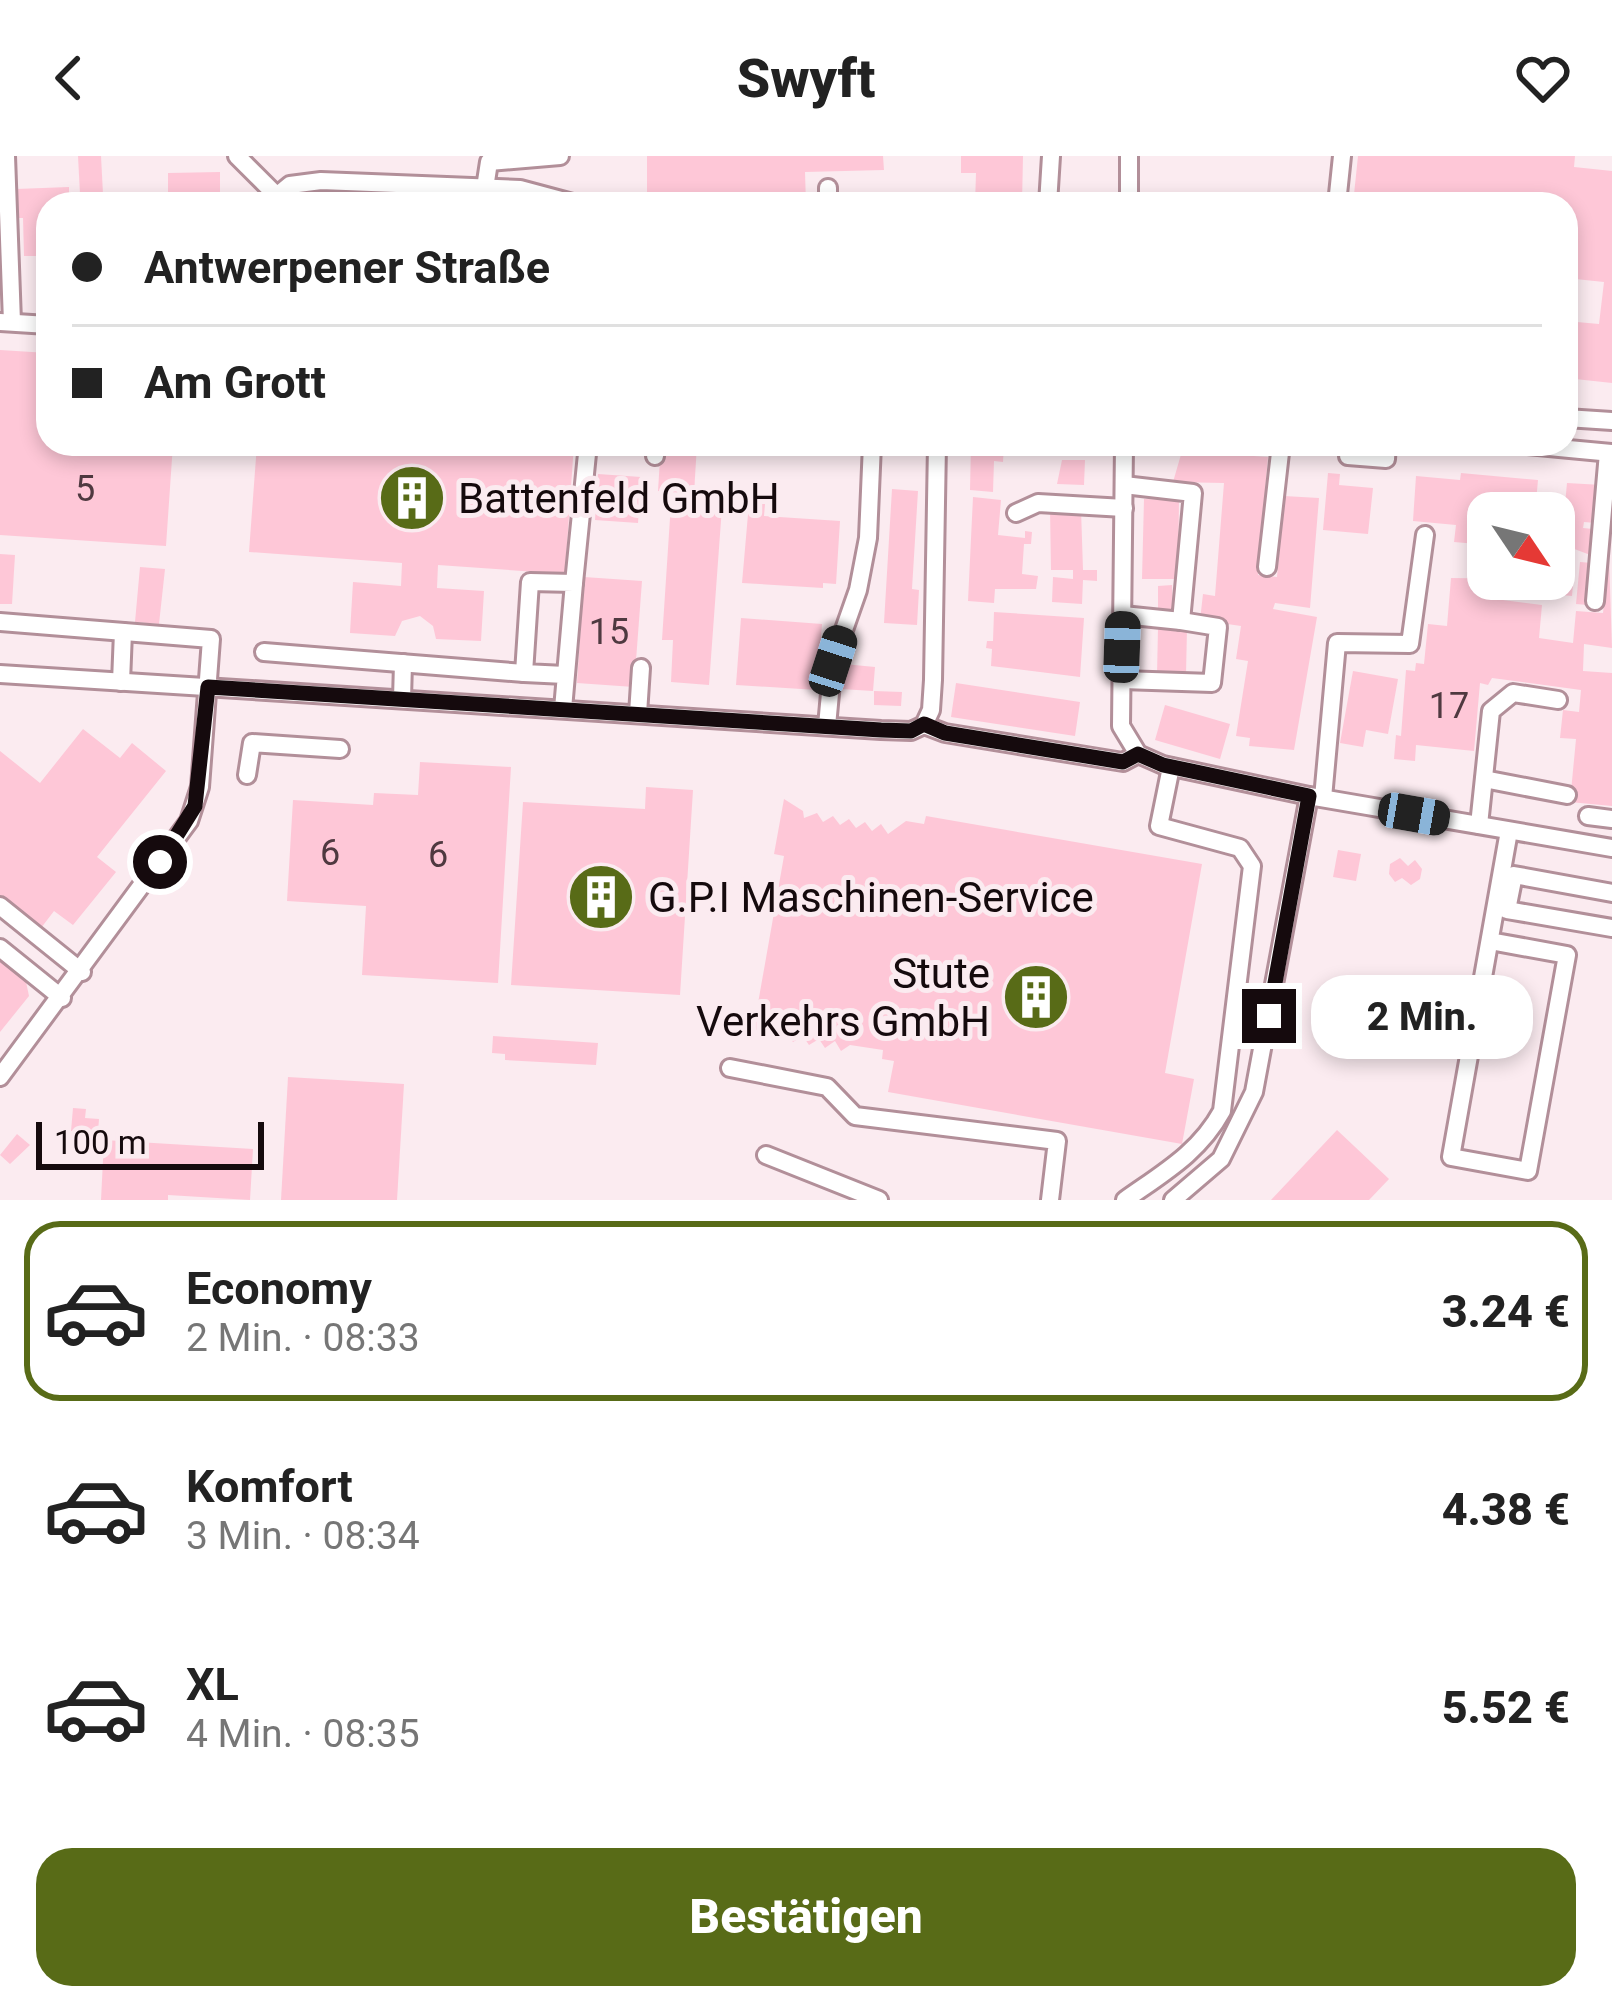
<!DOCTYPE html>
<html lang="de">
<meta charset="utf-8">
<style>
:root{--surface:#fff;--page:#f6f6f6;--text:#222;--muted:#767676;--line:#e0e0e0;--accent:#586b17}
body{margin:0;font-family:Roboto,sans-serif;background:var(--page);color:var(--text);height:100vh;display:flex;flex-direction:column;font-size:45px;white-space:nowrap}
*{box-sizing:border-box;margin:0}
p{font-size:39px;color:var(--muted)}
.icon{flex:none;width:66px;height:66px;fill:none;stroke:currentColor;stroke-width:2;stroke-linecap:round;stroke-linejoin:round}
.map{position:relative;height:1044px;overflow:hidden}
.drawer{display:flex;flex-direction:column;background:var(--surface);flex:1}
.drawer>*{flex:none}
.hud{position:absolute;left:36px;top:36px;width:1542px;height:264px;border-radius:36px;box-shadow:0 6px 18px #0003;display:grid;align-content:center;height:264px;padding:0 36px;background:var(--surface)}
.needle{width:78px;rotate:125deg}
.buttons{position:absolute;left:1467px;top:336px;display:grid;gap:24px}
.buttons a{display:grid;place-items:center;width:108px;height:108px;border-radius:24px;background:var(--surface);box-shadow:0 6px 18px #0003;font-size:60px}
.scale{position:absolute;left:36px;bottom:30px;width:228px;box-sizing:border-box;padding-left:12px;border:6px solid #150a0d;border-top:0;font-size:33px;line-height:42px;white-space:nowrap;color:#150a0d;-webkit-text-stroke:9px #fbebf0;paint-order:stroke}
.end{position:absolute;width:54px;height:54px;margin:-27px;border:15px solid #150a0d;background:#fff;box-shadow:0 0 0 6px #fff}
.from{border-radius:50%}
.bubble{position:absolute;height:84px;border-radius:36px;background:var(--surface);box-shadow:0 6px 18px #0003;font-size:39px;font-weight:800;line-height:84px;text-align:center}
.car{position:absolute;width:36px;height:72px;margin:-36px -18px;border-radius:15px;box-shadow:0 0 9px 3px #0007;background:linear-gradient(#222 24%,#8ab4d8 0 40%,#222 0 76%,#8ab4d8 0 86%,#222 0)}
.hud b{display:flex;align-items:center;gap:42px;height:114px;font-size:45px}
.hud b+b{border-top:3px solid var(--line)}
.hud i{width:30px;height:30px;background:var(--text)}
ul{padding:21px 0 0;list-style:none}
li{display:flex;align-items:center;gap:36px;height:180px;margin:0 24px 18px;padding:0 12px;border:6px solid transparent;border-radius:36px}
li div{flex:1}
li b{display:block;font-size:45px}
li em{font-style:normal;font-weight:800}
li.selected{border-color:var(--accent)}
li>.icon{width:108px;height:108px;stroke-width:1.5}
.button{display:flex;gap:24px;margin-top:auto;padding:24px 36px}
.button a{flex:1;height:138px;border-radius:36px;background:var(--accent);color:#fff;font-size:48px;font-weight:800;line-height:138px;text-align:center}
header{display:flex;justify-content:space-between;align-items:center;height:156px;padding:0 36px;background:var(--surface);font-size:54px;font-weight:800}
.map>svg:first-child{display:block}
.building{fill:#fec7d7}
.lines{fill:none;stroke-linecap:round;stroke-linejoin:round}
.minor-casing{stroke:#b28f99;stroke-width:22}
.minor{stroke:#fff;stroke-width:16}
.route{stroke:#150a0d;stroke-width:15}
.labels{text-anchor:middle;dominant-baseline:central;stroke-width:10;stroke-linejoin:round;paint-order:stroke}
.number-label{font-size:36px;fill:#4f3940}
.poi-label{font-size:42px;fill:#150a0d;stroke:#fbebf0;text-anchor:start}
</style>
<header><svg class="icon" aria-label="back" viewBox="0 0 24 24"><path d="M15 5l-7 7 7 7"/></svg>Swyft<svg class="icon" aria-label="heart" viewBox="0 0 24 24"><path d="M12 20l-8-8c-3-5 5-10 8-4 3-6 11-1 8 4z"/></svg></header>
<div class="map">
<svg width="1612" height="1044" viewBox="0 0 1612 1044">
<rect width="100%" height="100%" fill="#fbebf0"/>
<g class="building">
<path d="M78 0H101L103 38H80Z"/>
<path d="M647 0H883L884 14 805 16 806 48H647Z"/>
<path d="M961 0H1023L1022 48H975L976 17H961Z"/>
<path d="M1358 0H1575L1574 11 1612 15V227L1566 222V165L1599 168 1604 126 1566 122V48H1353Z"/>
<path d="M220 16V39L168 40V17Z"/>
<path d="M69 31V48H48V100H24L23 62H16V33Z"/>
<path d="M0 194 48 197V288H173L166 390 0 379Z"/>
<path d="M257 288H574L565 418 438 409 437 432 484 435 481 485 436 483 433 470 420 460 402 465 395 480 350 477 353 426 401 430 402 407 249 396Z"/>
<path d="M661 288H697L694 338 658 335Z"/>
<path d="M971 288 1004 289 1003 306 994 305 993 336 970 334Z"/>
<path d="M1182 295 1268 301 1258 419 1277 421 1284 340 1319 342 1310 452 1275 447 1273 453 1317 461 1294 594 1249 590 1250 582 1236 580 1248 505 1236 503 1241 470 1200 464 1203 438 1215 440 1224 327 1173 326Z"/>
<path d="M1062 304H1085L1084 329 1057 328Z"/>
<path d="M1328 317 1340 318 1339 329 1373 332 1368 378 1323 374Z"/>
<path d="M1461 317 1538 324 1535 357H1488V389L1454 386 1456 369 1413 365 1416 320 1460 324Z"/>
<path d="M598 318 641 321 638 367 595 364Z"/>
<path d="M1567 327 1602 329 1596 367 1584 366 1583 372 1593 373V400L1569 391 1572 370 1563 369Z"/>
<path d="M892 333 918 335 912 433 919 434 917 469 884 467Z"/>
<path d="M973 341 1001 344 998 379 1025 382V375L1032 376 1031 388H1024L1022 418 1038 420 1036 433H995L994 447 968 445Z"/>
<path d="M1144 343 1179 344 1178 423H1142Z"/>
<path d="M671 347 722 351 709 529 671 526 673 484H662Z"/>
<path d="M749 347 765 348 764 360 840 365 836 428 823 427V432L742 427Z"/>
<path d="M1050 352 1081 353 1083 414H1097V425L1083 424 1082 448 1052 446 1053 421 1073 423V414H1051Z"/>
<path d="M0 398 15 399 12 448H0Z"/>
<path d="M1609 400 1612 492 1584 488 1583 515 1612 517V650L1570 646 1576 583 1560 582 1563 554 1579 556 1581 534 1492 522 1488 529 1480 527 1474 595 1416 589 1415 605 1394 603 1396 579 1401 580 1406 514 1415 515 1416 507 1424 508 1428 468 1447 470 1451 422 1525 423 1524 435 1495 433V443L1542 449 1539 482 1573 487 1576 455 1603 457Z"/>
<path d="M1554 403 1575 405 1572 440 1550 438Z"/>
<path d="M1580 406 1592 407 1588 449 1576 448Z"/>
<path d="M140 411 165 413 159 468 135 466Z"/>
<path d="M584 421 642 425 634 531 577 527Z"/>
<path d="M1172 429 1173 455H1158V430Z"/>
<path d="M994 456 1084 462 1080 521 991 510 992 493 986 492 987 485H993Z"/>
<path d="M741 462 822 468 817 534 736 529Z"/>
<path d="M1158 472H1187L1186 519H1157Z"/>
<path d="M844 508 875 511 873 535 841 533Z"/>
<path d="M1353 515 1398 523 1388 578 1366 574 1363 591 1340 587Z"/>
<path d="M956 527 1080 546 1075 580 951 561Z"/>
<path d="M874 535 902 536 901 550 874 549Z"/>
<path d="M1165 549 1230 568 1220 603 1155 584Z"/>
<path d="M83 573 120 602 132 587 166 615 97 701 116 716 73 769 54 755 41 772 0 739V595L40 627Z"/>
<path d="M420 606 511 611 498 827 362 819 366 750 287 745 293 644 373 649 374 637 418 639Z"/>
<path d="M646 631 693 634 680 839 511 829 523 646 645 653Z"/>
<path d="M784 643 803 655 804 662 817 657 823 666 833 660 840 669 849 663 856 672 865 666 872 675 881 668 888 678 906 665 924 668 926 660 1202 708 1165 917 1194 923 1182 988 888 936 894 905 882 903 883 894 850 889 841 895 835 885 825 892 819 883 809 889 803 880 793 886 786 877 777 883 771 874 761 881 754 870 784 700 774 698Z"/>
<path d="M1338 694 1361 698 1356 725 1333 721Z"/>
<path d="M1400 702 1408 710 1415 704 1422 713 1420 723 1411 729 1402 722 1395 726 1389 718 1390 708Z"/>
<path d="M0 800 25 821 29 840 0 876Z"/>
<path d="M493 880 598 887 596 909 505 904V898L492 897Z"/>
<path d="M288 921 404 928 397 1044H281Z"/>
<path d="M73 952 86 953 85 962 99 963 98 976 71 975Z"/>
<path d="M1337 974 1389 1023 1369 1044H1271Z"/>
<path d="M17 978 30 989 10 1008 0 999Z"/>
<path d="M104 984 253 993 250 1044 168 1039V1044H101Z"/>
</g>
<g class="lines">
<defs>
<g id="minor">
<path d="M6 0 12 166"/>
<path d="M237 0 275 38"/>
<path d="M485 32 489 6 560 0"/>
<path d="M828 32V48"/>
<path d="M267 48 290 29 321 25 520 33 576 48"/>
<path d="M1048 48 1051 0"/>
<path d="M1129 48V0"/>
<path d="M1337 48 1342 0"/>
<path d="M0 166 48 169"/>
<path d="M1566 262 1612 265"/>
<path d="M1124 288 1121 570 1138 598 1163 609 1309 640 1612 692"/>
<path d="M1516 288 1612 297"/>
<path d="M655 300 656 288"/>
<path d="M1348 300 1386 303 1387 288"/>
<path d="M1016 357 1038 347 1124 352"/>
<path d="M1267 411 1281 288"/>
<path d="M574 427 588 288"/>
<path d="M1595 445 1608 297"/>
<path d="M1123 459 1181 465 1193 337 1124 329"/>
<path d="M0 466 211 483 200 631 189 665 0 921"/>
<path d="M264 496 524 517"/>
<path d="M0 518 881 574 911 575 924 569"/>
<path d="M1122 524 1212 527 1218 471 1181 465"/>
<path d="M121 526 123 476"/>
<path d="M402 543 403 507"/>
<path d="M563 553 574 427 530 426 524 517 565 519"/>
<path d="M638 558 641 512"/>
<path d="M924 569 931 554 933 524 937 288"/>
<path d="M924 569 945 577 1123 606 1138 598"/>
<path d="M827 570 833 505 858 434 868 382 872 288"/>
<path d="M247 619 252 587 340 593"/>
<path d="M1484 623 1567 639"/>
<path d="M1323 642 1337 487 1410 488 1425 379"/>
<path d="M1588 660 1612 663"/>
<path d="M1479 669 1491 555 1513 537 1558 544"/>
<path d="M1612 737 1514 719 1507 754 1612 772"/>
<path d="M0 750 82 816"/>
<path d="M1490 785 1567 799 1528 1015 1451 1001 1509 675"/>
<path d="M0 792 62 842"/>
<path d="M730 912 827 931 855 960 1057 985 1050 1044"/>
<path d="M766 999 879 1044"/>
<path d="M1125 1044C1163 1017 1199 997 1222 955L1252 710 1240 692 1159 670 1171 611"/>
<path d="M1173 1044 1221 1003 1254 936 1309 640"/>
</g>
</defs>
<use href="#minor" class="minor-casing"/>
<use href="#minor" class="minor"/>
</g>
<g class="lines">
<path class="route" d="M160 706 195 650 208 531 881 574 911 575 924 568 945 577 1123 606 1138 598 1163 609 1309 640 1269 860"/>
</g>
<defs>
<symbol id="building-disc" viewBox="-11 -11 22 22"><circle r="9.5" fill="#586b17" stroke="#fbebf0"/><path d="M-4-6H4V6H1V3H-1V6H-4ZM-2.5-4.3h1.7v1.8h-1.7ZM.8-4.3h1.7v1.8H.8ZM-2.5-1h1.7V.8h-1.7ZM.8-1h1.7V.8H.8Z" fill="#fff"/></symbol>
</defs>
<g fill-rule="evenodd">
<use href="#building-disc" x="374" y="304" width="76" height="76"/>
<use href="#building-disc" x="563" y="703" width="76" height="76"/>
<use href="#building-disc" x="998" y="803" width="76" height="76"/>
</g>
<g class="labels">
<g class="number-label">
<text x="85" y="333">5</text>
<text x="609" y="476">15</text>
<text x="1449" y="550">17</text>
<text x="330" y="697">6</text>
<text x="438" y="699">6</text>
</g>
<g class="poi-label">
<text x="458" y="342">Battenfeld GmbH</text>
<text x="648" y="741">G.P.I Maschinen-Service</text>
<text x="990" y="817" text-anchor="end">Stute<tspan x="990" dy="48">Verkehrs GmbH</tspan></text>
</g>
</g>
</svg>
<div class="buttons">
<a><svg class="needle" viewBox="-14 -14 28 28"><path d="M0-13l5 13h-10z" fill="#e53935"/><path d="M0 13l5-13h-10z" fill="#767676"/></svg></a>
</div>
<div class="scale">100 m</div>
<i class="end from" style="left:160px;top:706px"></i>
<i class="end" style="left:1269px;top:860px"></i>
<div class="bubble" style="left:1311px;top:819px;width:222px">2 Min.</div>
<i class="car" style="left:1122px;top:491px;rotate:2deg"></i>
<i class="car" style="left:833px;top:505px;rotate:18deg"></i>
<i class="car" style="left:1414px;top:658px;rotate:100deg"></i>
<div class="hud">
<b><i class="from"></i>Antwerpener Straße</b>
<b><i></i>Am Grott</b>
</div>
</div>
<section class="drawer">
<ul>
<li class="selected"><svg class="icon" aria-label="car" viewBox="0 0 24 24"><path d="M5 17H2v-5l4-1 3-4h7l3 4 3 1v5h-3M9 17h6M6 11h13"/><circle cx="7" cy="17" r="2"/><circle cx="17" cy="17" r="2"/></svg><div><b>Economy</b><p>2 Min. · 08:33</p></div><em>3.24 €</em></li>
<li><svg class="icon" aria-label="car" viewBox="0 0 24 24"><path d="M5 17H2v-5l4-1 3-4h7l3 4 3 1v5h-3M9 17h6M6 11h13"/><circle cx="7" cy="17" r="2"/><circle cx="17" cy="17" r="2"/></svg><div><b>Komfort</b><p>3 Min. · 08:34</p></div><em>4.38 €</em></li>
<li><svg class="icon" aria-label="car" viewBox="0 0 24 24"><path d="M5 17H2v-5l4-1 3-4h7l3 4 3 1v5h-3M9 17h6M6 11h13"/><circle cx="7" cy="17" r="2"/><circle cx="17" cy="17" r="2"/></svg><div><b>XL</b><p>4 Min. · 08:35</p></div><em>5.52 €</em></li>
</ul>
<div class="button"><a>Bestätigen</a></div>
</section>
